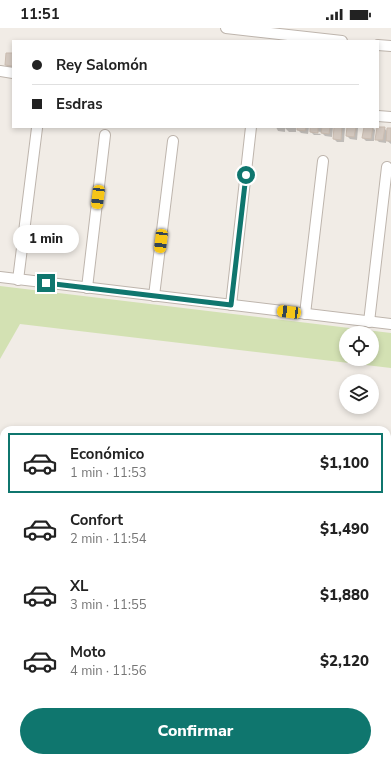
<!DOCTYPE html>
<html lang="es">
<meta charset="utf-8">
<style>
:root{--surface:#fff;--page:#f2f2f2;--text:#222;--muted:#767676;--line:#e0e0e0;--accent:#0f766e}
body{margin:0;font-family:"Nunito Sans",sans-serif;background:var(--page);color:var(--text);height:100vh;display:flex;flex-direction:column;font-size:15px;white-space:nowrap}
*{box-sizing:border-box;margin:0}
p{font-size:13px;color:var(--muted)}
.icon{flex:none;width:22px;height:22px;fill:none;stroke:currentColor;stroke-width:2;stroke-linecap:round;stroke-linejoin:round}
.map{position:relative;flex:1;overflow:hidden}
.details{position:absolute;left:0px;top:398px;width:391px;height:336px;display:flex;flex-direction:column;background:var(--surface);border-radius:12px 12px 0 0;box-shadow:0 2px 6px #0003}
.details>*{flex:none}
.banner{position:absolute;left:12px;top:12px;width:367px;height:88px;border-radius:0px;box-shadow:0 2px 6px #0003;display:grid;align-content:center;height:88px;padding:0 20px;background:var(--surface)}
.controls{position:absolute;left:339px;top:298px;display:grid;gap:8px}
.controls a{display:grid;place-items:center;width:40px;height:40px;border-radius:50%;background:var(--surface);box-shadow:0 2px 6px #0003;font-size:20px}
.end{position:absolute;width:18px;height:18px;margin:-9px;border:5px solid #0f766e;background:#fff;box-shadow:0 0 0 2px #fff}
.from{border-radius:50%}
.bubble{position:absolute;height:28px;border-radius:14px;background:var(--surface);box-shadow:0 2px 6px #0003;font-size:13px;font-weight:800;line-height:28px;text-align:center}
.car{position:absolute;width:12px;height:24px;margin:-12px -6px;border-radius:5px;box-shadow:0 0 3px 1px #0007;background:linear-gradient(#f5c518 24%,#345 0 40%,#f5c518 0 76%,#345 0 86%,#f5c518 0)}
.banner b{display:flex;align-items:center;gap:14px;height:38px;font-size:15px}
.banner b+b{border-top:1px solid var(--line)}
.banner i{width:10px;height:10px;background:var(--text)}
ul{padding:7px 0 0;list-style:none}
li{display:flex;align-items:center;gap:12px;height:60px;margin:0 8px 6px;padding:0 12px;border:2px solid transparent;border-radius:0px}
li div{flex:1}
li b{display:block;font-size:15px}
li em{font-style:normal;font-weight:800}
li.current{border-color:var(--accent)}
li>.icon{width:36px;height:36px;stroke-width:1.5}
.cta{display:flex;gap:8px;margin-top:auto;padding:8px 20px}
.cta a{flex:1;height:46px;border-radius:24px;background:var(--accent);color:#fff;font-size:16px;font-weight:800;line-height:46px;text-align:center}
.status{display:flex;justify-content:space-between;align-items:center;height:28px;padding:0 20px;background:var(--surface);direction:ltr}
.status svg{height:11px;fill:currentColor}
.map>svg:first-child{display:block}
.green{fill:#d3e1b3;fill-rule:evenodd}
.shadow{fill:#0003}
.building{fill:#d4c9c0;stroke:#cbbdb1}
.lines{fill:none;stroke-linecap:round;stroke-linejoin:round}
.minor-casing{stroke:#beb5ad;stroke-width:12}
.minor{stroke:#fff;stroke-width:10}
.route{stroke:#0f766e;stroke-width:5}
</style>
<div class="status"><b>11:51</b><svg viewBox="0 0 49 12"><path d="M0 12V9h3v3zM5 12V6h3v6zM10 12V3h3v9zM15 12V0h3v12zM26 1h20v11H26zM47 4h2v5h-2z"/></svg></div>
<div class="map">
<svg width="391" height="734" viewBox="0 0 391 734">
<rect width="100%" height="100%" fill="#f1ece6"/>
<path class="green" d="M0 258 391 305V340L20 296 0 331ZM346 305H372V331H346Z"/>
<g class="shadow">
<path d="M13 26V40H9L6 37Z"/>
<path d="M276 99H296V104H289L285 100V104L278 103Z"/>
<path d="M298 99H309L308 106 301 105 298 102Z"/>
<path d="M311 99H333L332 109 325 108 321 104 313 103V105L321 106 320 107H314L311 104Z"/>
<path d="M335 99H345L344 114H337L334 111Z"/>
<path d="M348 99H357L358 100 357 112 350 111 347 108Z"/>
<path d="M365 99H372L375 102 374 113H366L363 110Z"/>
<path d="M384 100 388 104 391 101V116L386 112V115L379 114 376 111Z"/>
</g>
<g class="building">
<path d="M6 25H13V38L5 37Z"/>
<path d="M297 99H306L305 103 297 102Z"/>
<path d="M310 99H318V105L310 104Z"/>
<path d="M322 99H330L329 106 321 105Z"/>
<path d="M334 99H342L341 112 333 111Z"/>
<path d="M347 99H356L354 109 346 108Z"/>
<path d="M364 99H373L371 111 362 110Z"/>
<path d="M377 99H385L383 112H375Z"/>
<path d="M387 100H391V113H386Z"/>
</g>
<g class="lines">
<defs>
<g id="minor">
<path d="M226 0 342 13"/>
<path d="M378 17 391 18"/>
<path d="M0 43 13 45"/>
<path d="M378 88 391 89"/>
<path d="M0 249 391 296"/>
<path d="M18 252 37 100"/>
<path d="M87 260 105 107"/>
<path d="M154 268 173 113"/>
<path d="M231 277 251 99"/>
<path d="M305 286 323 133"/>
<path d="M369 294 387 139"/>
<path d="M387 713H391"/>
<path d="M0 724H4"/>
</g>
</defs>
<use href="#minor" class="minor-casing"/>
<use href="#minor" class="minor"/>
</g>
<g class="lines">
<path class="route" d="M46 255 231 277 246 147"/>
</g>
</svg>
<div class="controls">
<a><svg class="icon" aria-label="locate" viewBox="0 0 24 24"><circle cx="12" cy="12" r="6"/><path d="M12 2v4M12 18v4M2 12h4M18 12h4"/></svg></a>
<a><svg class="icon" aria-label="layers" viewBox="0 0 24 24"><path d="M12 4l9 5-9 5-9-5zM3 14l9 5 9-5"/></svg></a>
</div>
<i class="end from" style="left:246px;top:147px"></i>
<i class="end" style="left:46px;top:255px"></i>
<div class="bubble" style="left:13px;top:197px;width:66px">1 min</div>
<i class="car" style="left:98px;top:169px;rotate:187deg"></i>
<i class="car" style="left:161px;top:213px;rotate:187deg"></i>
<i class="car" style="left:289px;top:284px;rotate:277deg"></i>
<div class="banner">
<b><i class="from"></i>Rey Salomón</b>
<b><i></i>Esdras</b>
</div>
<section class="details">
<ul>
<li class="current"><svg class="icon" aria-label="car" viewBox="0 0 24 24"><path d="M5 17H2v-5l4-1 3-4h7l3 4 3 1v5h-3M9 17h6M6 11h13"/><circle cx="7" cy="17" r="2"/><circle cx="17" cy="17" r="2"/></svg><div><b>Económico</b><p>1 min · 11:53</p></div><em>$1,100</em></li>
<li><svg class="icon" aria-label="car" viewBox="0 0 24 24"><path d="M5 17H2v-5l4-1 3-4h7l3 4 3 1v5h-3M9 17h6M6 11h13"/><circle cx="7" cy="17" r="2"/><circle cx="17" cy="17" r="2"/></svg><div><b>Confort</b><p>2 min · 11:54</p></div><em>$1,490</em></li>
<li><svg class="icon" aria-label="car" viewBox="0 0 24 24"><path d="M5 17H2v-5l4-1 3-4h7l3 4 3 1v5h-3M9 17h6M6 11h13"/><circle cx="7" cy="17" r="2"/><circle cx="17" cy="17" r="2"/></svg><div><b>XL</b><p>3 min · 11:55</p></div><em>$1,880</em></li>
<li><svg class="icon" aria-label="car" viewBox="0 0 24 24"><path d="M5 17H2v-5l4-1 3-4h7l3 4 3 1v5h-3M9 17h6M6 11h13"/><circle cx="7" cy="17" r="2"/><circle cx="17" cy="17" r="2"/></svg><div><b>Moto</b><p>4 min · 11:56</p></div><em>$2,120</em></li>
</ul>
<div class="cta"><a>Confirmar</a></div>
</section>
</div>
